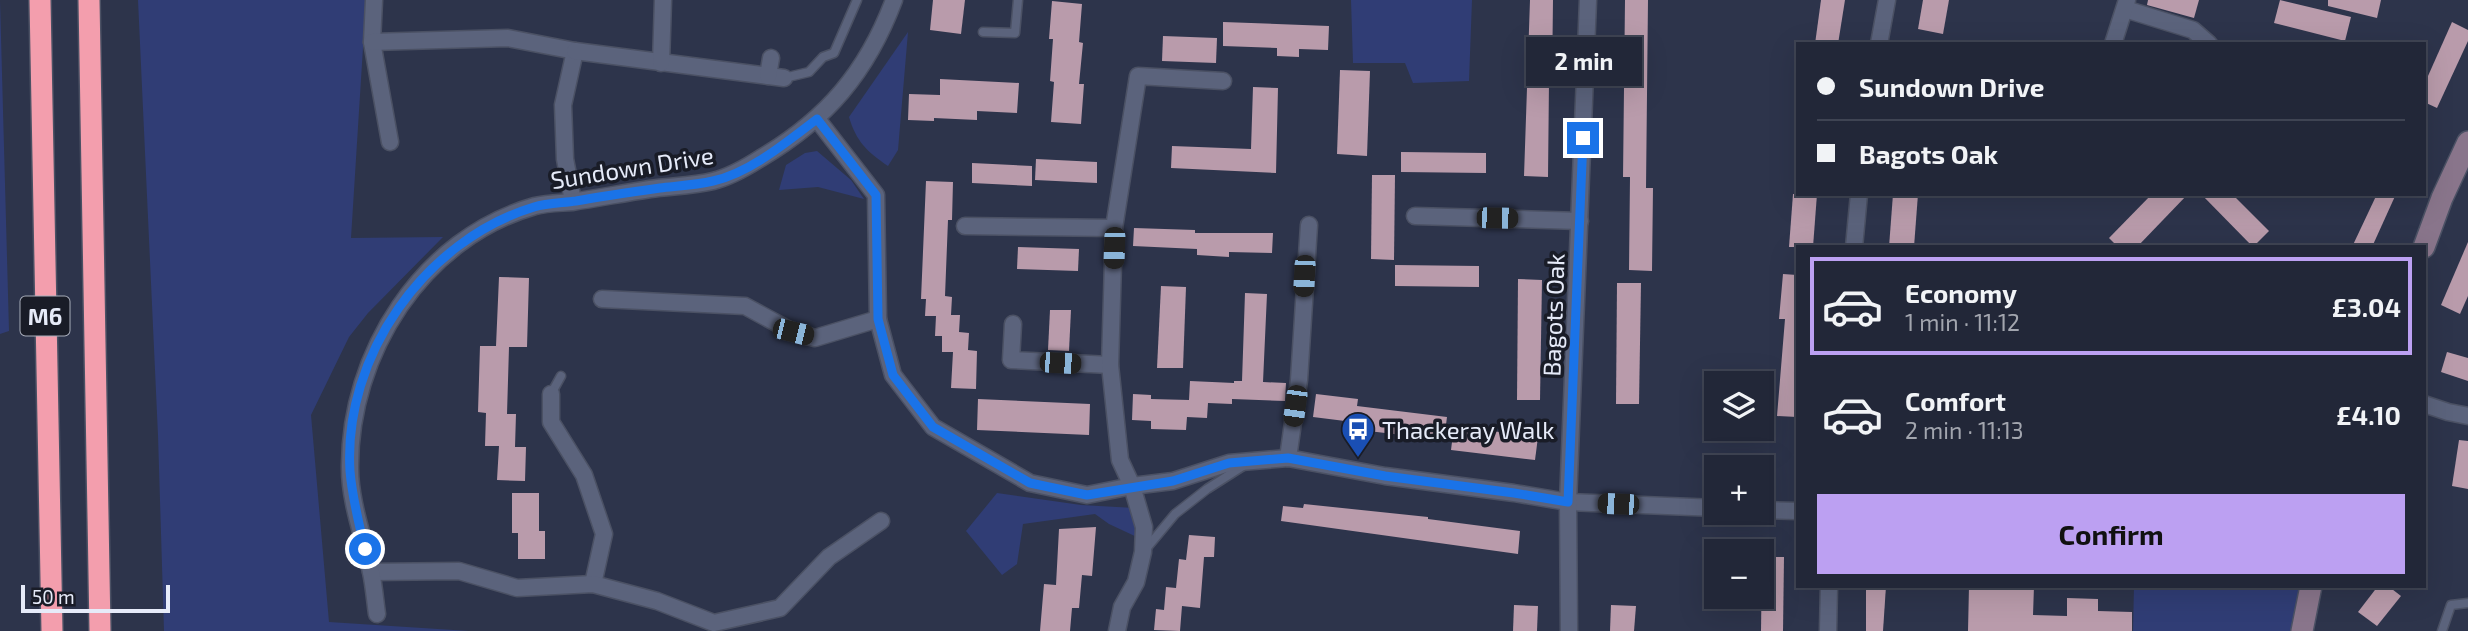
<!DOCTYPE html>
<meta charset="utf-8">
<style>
:root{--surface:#222738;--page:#2a2f40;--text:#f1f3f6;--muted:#a2a5ae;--line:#3f4453;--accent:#bca0f2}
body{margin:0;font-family:"Exo 2",sans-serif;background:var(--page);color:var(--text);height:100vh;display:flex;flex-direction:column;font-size:26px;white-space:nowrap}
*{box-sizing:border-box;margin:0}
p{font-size:23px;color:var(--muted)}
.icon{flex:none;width:38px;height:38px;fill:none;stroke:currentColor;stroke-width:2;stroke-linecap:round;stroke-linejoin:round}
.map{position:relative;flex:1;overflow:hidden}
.side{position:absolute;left:1796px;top:245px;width:630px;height:343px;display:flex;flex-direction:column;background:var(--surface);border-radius:0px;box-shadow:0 7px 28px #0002,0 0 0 2px var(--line)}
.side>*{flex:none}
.guide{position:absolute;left:1796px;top:42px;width:630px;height:154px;border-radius:0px;box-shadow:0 7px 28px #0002,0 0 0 2px var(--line);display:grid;align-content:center;height:154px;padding:0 21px;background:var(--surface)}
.buttons{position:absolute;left:1704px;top:371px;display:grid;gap:14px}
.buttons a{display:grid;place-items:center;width:70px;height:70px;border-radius:0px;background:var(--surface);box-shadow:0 7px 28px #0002,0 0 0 2px var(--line);font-size:35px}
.scale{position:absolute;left:21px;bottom:18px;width:149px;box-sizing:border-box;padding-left:7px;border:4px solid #e6ebf9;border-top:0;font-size:19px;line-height:24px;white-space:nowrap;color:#e6ebf9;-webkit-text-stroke:5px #191c27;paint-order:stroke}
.end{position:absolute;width:32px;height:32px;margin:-16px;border:9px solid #1a73e8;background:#fff;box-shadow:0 0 0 4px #fff}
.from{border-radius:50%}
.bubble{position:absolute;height:49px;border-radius:0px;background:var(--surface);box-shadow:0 7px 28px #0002,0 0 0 2px var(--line);font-size:23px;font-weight:700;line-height:49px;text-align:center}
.car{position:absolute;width:21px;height:42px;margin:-21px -10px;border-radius:9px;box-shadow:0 0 5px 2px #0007;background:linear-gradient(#222 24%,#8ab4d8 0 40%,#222 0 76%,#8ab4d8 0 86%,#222 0)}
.guide b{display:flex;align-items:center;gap:24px;height:66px;font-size:26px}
.guide b+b{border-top:2px solid var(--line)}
.guide i{width:18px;height:18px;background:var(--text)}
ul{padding:12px 0 0;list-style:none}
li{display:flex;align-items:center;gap:21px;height:98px;margin:0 14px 10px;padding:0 7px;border:4px solid transparent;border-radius:0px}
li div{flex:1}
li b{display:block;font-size:26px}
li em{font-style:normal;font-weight:700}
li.selected{border-color:var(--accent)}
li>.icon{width:63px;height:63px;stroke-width:1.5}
.cta{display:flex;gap:14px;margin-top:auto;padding:14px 21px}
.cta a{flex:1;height:80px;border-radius:0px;background:var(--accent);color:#111;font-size:28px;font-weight:700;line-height:80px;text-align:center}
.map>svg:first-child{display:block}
.green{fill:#303d75}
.building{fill:#b99bab}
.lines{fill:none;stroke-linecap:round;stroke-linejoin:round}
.lane-casing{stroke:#4b5164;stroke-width:11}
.street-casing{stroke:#4b5164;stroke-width:19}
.secondary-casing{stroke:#4b5164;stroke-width:24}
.highway-casing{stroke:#4b5164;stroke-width:24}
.lane{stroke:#5b637c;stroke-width:8}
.street{stroke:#5b637c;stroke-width:16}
.secondary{stroke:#89758b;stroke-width:21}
.highway{stroke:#f39ead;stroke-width:21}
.route{stroke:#1a73e8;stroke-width:9}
.labels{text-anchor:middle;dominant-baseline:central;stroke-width:7;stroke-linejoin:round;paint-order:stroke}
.shield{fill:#191c27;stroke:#a8adba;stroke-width:2}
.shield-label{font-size:23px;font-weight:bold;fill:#e6ebf9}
.street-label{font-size:24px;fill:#e6ebf9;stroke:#191c27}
.poi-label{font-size:24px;fill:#e6ebf9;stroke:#191c27;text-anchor:start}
</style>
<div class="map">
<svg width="2468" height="631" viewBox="0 0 2468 631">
<rect width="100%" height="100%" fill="#2d344b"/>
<g class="green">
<path d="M0 0 9 331 0 334Z"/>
<path d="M138 0H366L351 238 443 237 368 313 349 337 311 415 329 622 469 631H164L158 435Z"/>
<path d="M1351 0H1472L1469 81 1413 83 1405 63H1353Z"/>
<path d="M908 32 898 150 888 166C867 152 856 141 849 117Z"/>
<path d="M817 151 851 180 864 199 818 187 779 190 786 165 805 153Z"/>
<path d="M997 493 1081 505 1135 508 1139 538 1109 524 1095 514 1023 524 1017 564 1002 575 966 531Z"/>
<path d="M2134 586H2300L2291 631H2133Z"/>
</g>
<g class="building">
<path d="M933 0H965L961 34 930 30Z"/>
<path d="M1530 0H1553L1552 82 1549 81 1548 177 1524 176Z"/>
<path d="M1625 0H1648L1646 188H1653L1652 271 1629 270 1630 177H1623Z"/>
<path d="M1821 0H1845L1838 44H1815Z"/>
<path d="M1923 0H1949L1943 34 1918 29Z"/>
<path d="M2148 0H2199L2194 18 2147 5Z"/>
<path d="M2280 0 2351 17 2345 41 2274 23Z"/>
<path d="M2328 0H2381L2377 18 2328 6Z"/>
<path d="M1052 1 1082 4 1079 42 1083 43 1079 84H1084L1081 124 1051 122 1054 82 1050 81 1053 39H1049Z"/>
<path d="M1223 22 1329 26 1328 50 1299 49V57L1277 56V48L1223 46Z"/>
<path d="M2452 22 2468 30V41L2437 108 2424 102V85Z"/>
<path d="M1163 36 1217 38 1216 63 1162 61Z"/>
<path d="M1340 70 1370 71 1367 156 1337 154Z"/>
<path d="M940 79 1019 83 1017 113 977 111V120L934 118V121L908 120 909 94 940 95Z"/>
<path d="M1253 87 1278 88 1276 173 1171 168 1172 146 1251 149Z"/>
<path d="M1401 152 1486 153V173L1401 172Z"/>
<path d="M1036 159 1097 162V183L1035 180Z"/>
<path d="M972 163 1032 166V186L972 183Z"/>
<path d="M1372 175H1395L1394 260 1371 259Z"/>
<path d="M926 181 953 182 952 220H948L945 296 952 297 951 315H960L959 332 969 333 968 350 977 351 976 389 951 388 953 352H942V336H935L936 316H925L926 299H921Z"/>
<path d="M1793 194H1817L1813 247H1789Z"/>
<path d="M1893 194H1918L1914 247H1889Z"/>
<path d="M2152 194H2188L2137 247H2118L2109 238Z"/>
<path d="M2201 194H2232L2269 231 2253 247Z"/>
<path d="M2377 194H2396L2372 247H2352Z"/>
<path d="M1134 228 1195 230V233H1273L1272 253 1229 252V257L1197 255V249L1133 246Z"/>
<path d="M2468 242V296L2460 314 2441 305Z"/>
<path d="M1018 247 1079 249 1078 271 1017 269Z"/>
<path d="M1395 265 1479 266V287L1395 286Z"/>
<path d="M1783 274 1797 275V417L1777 416 1785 319H1779Z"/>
<path d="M499 277 529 278 527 347H509L507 414H516L515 447H526L525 481 497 480 499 446H485L486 413 478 412 480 346H496Z"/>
<path d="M1518 279 1542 280 1540 400H1517Z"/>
<path d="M1617 283H1641L1639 404H1616Z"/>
<path d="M1161 286 1186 287 1183 368H1157Z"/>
<path d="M1245 293 1267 294 1263 382 1286 383 1285 401 1232 399V404L1208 403 1207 418 1187 417 1186 430 1151 429V421L1132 420 1133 394 1151 395V399L1189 400 1190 381 1234 383V381H1242Z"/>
<path d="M1050 310H1071L1069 351 1048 350Z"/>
<path d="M2447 352 2468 358V381L2441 372Z"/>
<path d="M1316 394 1358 399 1357 406 1447 417 1444 440 1360 430 1361 423 1313 417Z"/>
<path d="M978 399 1090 404 1089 435 977 430Z"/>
<path d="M1454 426 1538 437 1535 460 1451 450Z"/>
<path d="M2459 440 2468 441V489L2452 486Z"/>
<path d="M512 493H539V531H545V559H518V533H512Z"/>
<path d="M1304 504 1428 517V519L1520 531 1518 554 1281 521 1283 506 1303 508Z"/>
<path d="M1096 527 1092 576 1082 575 1079 608H1072L1070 631H1040L1044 584 1056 585 1059 529Z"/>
<path d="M1189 535 1215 537 1214 557H1204L1200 608 1182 606 1180 631 1154 630 1156 609 1164 610 1166 587 1176 588 1179 559 1186 560Z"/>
<path d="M1762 557H1784L1783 631H1761Z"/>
<path d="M1866 586H1886L1883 631H1866Z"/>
<path d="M1969 586H2034L2033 615 2067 616V598L2098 599V611L2132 612V631H1968Z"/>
<path d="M2378 586H2388L2401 596 2377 626 2358 612Z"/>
<path d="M1514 605 1538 606 1537 631H1513Z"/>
<path d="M1611 605 1636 606 1634 631H1610Z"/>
</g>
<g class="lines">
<defs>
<g id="lane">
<path d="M983 32 1015 33 1018 0"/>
<path d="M784 78 809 72 823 57 834 53 857 0"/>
<path d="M551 394 561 376"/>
<path d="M1145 550 1175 514 1207 489 1243 466"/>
<path d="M2442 631 2451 605 2468 603"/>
</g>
<g id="street">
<path d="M374 0 372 42 390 142"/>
<path d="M2125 9 2193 30 2209 44"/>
<path d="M372 42 508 38 575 51 563 105 565 159 573 201"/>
<path d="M1879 44 1887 0"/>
<path d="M2113 44 2127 0"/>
<path d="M575 51 784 78"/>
<path d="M661 63 663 0"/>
<path d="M768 76 771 58"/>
<path d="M817 119 876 195 878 319 893 375 933 427 1030 483 1087 495 1132 486 1173 481 1229 463 1288 458 1385 476 1514 493 1568 502 1717 508"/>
<path d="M1415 216 1580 221"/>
<path d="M965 226 1114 228"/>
<path d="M1854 247 1859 194"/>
<path d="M602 299 745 306 793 332 815 338 878 319"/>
<path d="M1013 324 1011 360 1110 365"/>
<path d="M551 394V422L584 475 604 534 593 584"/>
<path d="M2424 404 2448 412 2468 416"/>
<path d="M1288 458 1299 380 1309 225"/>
<path d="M1762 510 1797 511"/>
<path d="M371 572 459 571 517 588 593 584 657 601 714 623 780 608 829 557 881 521"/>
<path d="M377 614C375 600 374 586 371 572 364 538 350 503 350 468 349 354 422 238 535 206 547 203 560 203 572 202 598 198 624 193 650 189 671 186 693 186 713 181 730 177 747 167 761 158 827 119 867 72 894 0"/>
<path d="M1117 631 1122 607 1136 582 1143 552 1144 527 1132 486 1120 460 1110 365 1114 228 1138 76 1223 81"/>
<path d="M1569 631 1568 502 1588 0"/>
<path d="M1828 631 1829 586"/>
</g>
<g id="secondary">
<path d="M2424 247 2442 198 2468 142"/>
<path d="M2302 631 2311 586"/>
</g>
<g id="highway">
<path d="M40 0 52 631"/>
<path d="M89 0 100 631"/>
</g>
</defs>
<use href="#lane" class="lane-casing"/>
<use href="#street" class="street-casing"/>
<use href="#secondary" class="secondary-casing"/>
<use href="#highway" class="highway-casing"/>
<use href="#lane" class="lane"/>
<use href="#street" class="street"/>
<use href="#secondary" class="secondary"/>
<use href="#highway" class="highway"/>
</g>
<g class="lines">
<path class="route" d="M365 549C359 524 352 497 350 471 343 356 425 240 534 207 547 203 562 203 576 201 604 196 632 192 660 188 677 186 696 185 713 181 750 173 788 141 817 119L876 195 878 319 893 375 933 427 1030 483 1087 495 1173 481 1229 463 1288 458 1385 476 1514 493 1568 502 1583 138"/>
</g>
<defs>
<symbol id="bus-pin" viewBox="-11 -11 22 30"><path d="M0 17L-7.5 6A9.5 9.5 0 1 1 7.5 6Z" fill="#1a4fb4" stroke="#191c27"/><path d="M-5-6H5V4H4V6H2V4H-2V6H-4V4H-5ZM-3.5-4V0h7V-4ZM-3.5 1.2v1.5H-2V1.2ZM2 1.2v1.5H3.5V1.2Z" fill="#fff"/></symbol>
</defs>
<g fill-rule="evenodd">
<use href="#bus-pin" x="1339" y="410" width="38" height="52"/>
</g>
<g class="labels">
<rect class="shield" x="20.5" y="296.5" width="49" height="39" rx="5"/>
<g class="shield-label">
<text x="45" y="316">M6</text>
</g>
<g class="street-label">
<text transform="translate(632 167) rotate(-9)">Sundown Drive</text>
<text transform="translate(1553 315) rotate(-88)">Bagots Oak</text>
</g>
<g class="poi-label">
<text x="1382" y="429">Thackeray Walk</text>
</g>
</g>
</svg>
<div class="buttons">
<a><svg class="icon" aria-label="layers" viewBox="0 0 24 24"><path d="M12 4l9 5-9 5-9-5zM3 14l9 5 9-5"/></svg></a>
<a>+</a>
<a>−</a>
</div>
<div class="scale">50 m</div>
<i class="end from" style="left:365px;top:549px"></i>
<i class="end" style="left:1583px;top:138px"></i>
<div class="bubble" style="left:1526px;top:37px;width:116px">2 min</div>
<i class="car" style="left:1497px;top:218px;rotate:91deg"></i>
<i class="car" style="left:1114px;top:248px;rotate:182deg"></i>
<i class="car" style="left:1304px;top:276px;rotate:183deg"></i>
<i class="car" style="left:793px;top:332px;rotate:104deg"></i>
<i class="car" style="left:1060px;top:363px;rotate:93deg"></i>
<i class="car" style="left:1295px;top:406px;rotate:188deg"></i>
<i class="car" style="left:1618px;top:504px;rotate:272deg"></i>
<div class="guide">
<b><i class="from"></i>Sundown Drive</b>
<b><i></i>Bagots Oak</b>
</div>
<section class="side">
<ul>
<li class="selected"><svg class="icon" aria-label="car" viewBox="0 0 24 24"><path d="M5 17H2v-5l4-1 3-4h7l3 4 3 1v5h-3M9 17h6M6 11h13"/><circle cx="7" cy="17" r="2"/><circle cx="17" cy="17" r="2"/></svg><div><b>Economy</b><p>1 min · 11:12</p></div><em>£3.04</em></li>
<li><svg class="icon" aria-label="car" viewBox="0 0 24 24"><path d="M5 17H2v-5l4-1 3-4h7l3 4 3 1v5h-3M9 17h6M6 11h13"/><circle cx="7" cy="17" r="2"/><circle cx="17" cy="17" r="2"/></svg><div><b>Comfort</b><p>2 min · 11:13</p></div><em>£4.10</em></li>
</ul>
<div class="cta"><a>Confirm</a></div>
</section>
</div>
